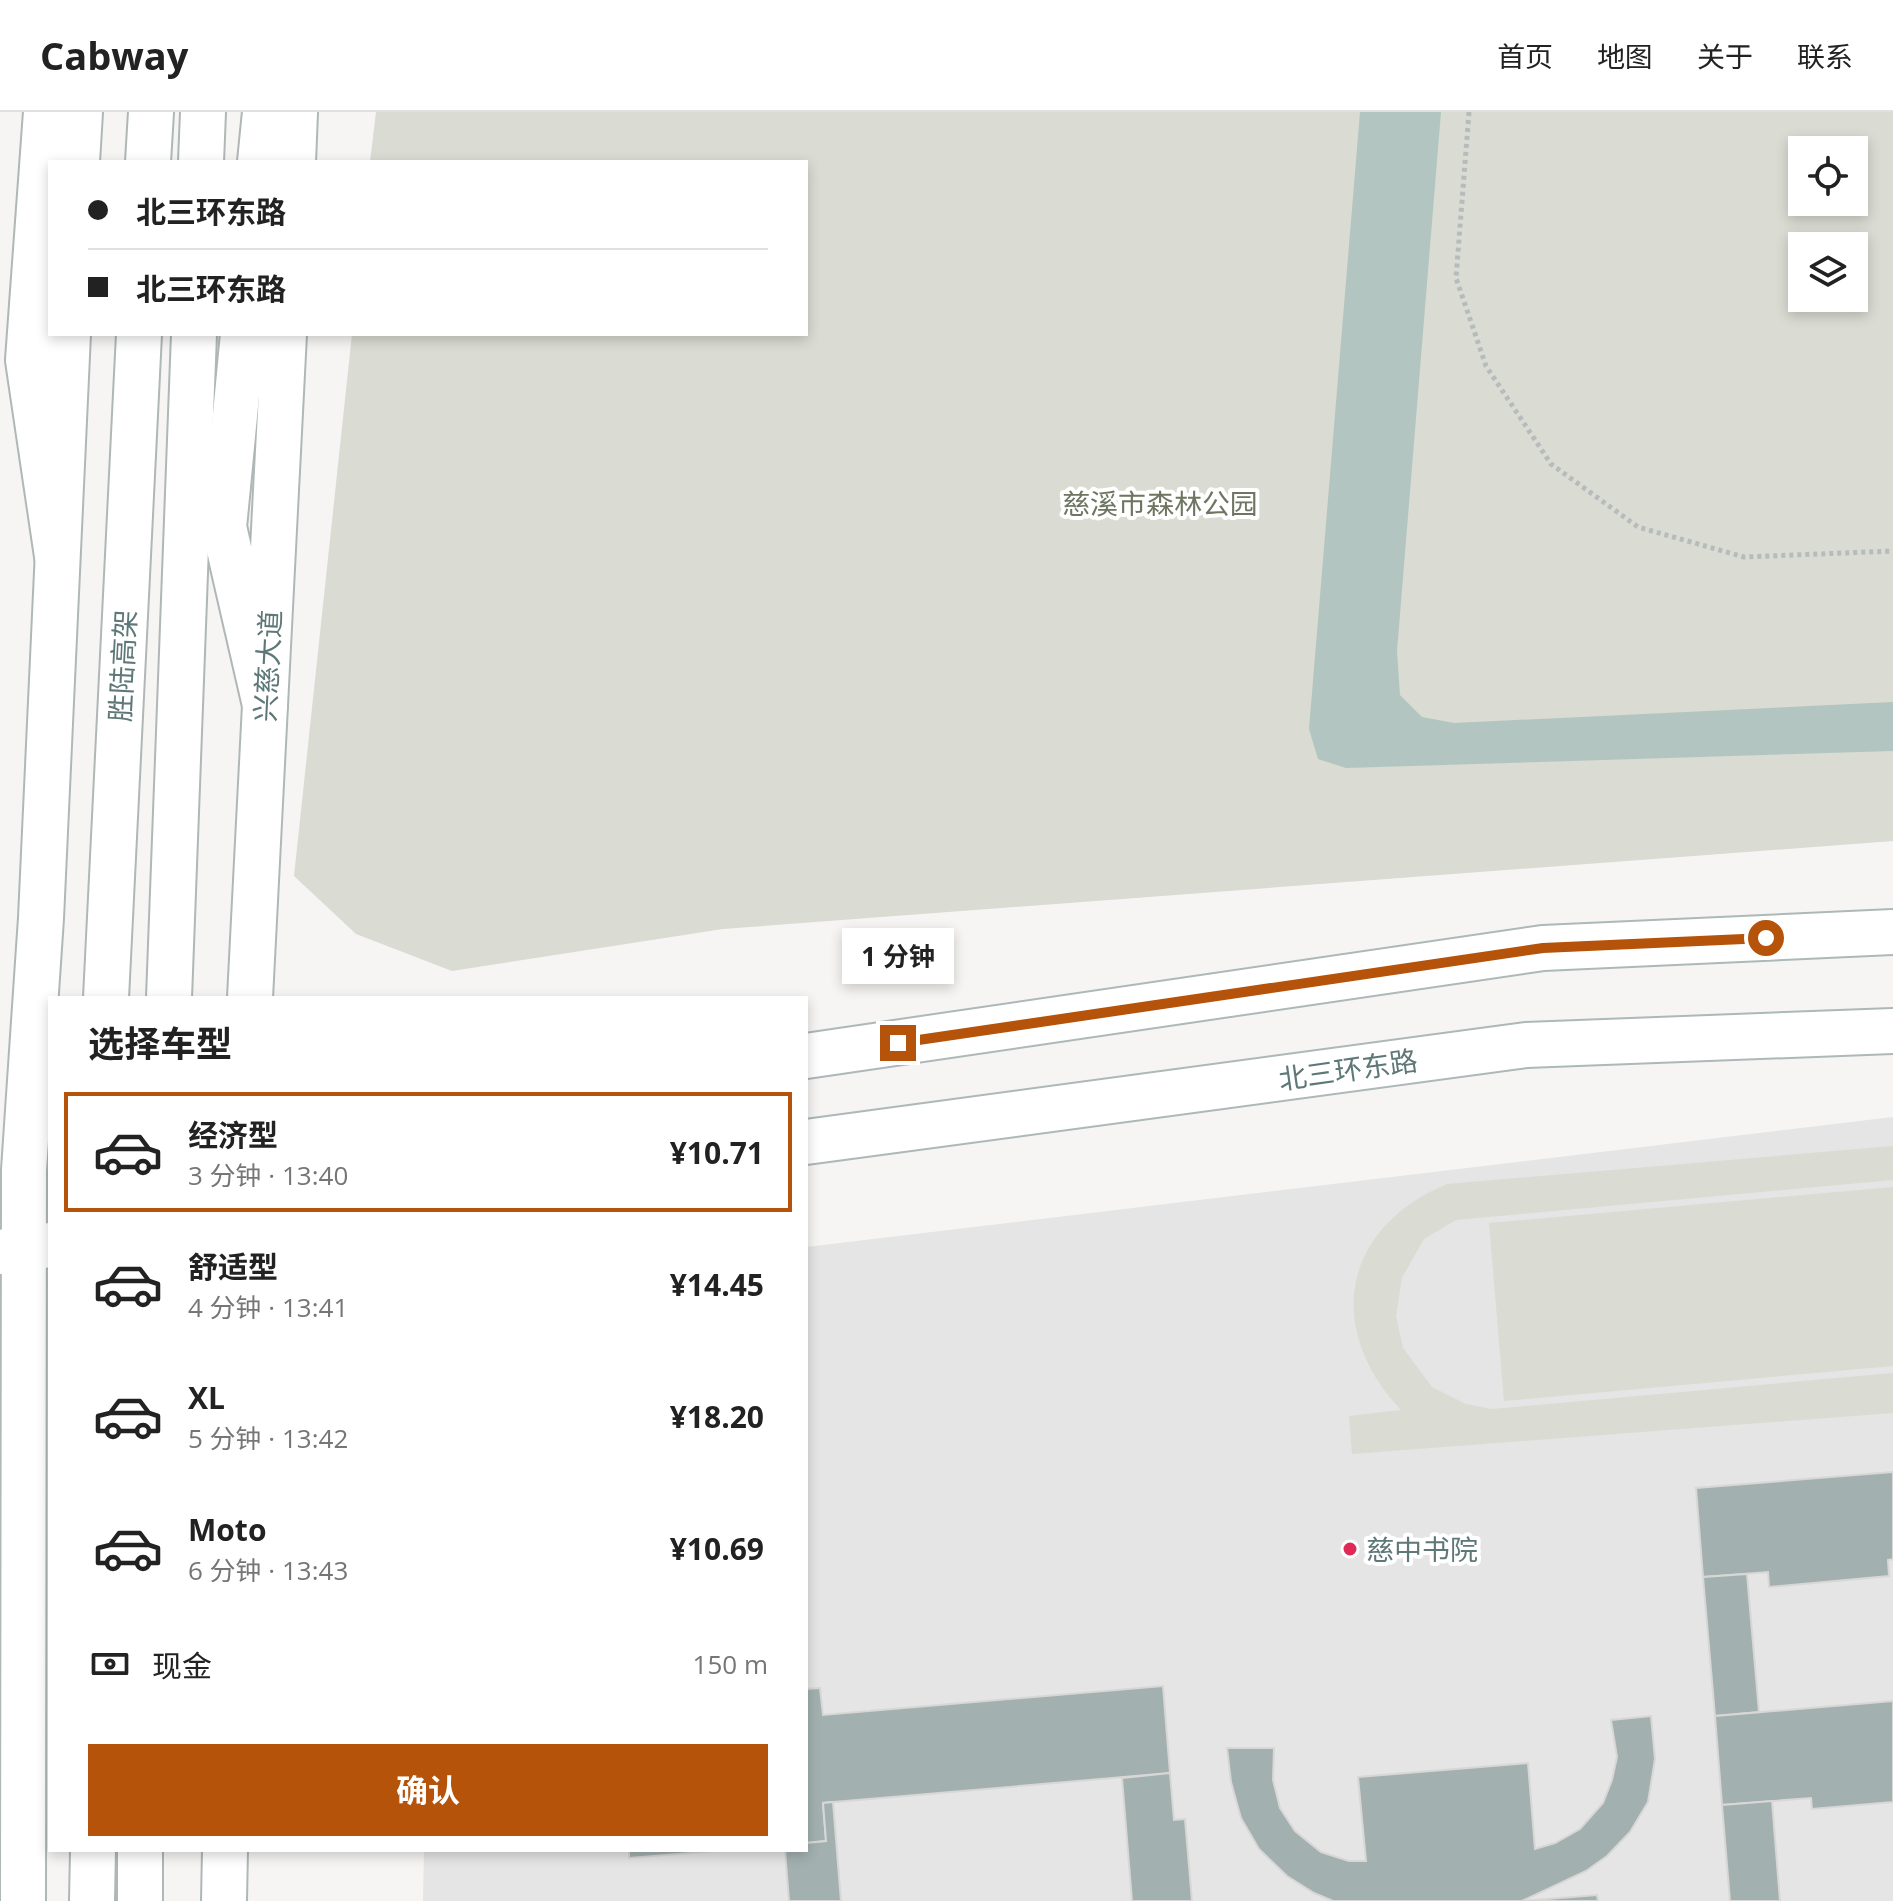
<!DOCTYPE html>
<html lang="zh">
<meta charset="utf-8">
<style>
:root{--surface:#fff;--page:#f6f6f6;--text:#222;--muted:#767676;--line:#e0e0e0;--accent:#b45309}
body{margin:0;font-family:"Open Sans","Noto Sans SC",sans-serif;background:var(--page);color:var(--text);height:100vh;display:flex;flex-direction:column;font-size:30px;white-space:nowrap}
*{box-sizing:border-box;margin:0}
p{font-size:26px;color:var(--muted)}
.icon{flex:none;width:44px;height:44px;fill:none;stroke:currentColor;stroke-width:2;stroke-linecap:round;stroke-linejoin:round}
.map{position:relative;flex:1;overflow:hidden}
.panel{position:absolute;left:48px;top:884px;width:760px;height:856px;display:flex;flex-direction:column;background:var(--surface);border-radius:0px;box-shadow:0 4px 12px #0003}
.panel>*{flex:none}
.hud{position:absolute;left:48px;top:48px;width:760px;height:176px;border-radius:0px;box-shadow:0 4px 12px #0003;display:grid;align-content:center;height:176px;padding:0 40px;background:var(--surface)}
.controls{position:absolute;left:1788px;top:24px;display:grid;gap:16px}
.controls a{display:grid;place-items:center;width:80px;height:80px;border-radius:0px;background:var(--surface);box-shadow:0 4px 12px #0003;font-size:40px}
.end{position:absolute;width:36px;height:36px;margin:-18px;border:10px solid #b45309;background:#fff;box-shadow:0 0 0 4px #fff}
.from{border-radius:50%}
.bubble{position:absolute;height:56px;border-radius:0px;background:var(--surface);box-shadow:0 4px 12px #0003;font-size:26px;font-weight:700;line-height:56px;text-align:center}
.hud b{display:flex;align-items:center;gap:28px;height:76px;font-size:30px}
.hud b+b{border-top:2px solid var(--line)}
.hud i{width:20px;height:20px;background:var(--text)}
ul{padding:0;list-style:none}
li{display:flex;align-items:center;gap:24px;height:120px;margin:0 16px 12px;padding:0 24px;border:4px solid transparent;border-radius:0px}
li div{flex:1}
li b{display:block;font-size:30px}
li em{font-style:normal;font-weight:700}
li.selected{border-color:var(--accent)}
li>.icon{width:72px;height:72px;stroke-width:1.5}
h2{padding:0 40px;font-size:36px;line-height:96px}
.pay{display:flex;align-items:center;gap:20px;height:88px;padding:0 40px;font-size:30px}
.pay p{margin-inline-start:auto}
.cta{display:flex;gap:16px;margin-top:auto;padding:16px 40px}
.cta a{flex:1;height:92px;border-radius:0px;background:var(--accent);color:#fff;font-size:32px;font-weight:700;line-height:92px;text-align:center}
header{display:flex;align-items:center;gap:48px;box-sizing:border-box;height:112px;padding:0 40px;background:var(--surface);border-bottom:2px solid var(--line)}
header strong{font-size:38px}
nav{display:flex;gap:44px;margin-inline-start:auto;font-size:28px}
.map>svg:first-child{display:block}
.built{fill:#e4e5e4}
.green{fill:#dadbd2;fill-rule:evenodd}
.water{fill:#b3c5c1}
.building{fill:#a2b1b0;stroke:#d8d7d5;stroke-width:2}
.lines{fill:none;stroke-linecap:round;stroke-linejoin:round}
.secondary-casing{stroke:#adb8b8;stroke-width:48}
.primary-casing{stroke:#afb8b8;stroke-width:48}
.highway-casing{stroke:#afb7b7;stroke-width:48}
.path{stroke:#b6bcbc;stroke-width:5;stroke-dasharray:4 4;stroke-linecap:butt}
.secondary{stroke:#fff;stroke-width:44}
.primary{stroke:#fff;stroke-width:44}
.highway{stroke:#fff;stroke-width:44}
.route{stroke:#b45309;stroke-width:10}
.poi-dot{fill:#df2a56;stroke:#fff;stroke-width:3}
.labels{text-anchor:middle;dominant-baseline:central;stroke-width:8;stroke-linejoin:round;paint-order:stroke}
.park-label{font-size:28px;fill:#6e7661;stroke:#fff}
.street-label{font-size:28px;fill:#5e7877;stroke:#fff}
.poi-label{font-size:28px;fill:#5e7877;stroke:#fff;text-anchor:start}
</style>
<header>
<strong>Cabway</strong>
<nav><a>首页</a><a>地图</a><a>关于</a><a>联系</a></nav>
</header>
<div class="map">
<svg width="1893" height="1789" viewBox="0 0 1893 1789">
<rect width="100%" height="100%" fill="#f6f5f3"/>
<path class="built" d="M1893 1005V1789H423L424 1738H806V1135Z"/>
<g class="green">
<path d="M376 0H1893V729L723 817 452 859 356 822 294 764 352 222H806V50H370ZM1802 38H1854V90H1802ZM1802 134H1854V186H1802Z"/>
<path d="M1893 1034V1068L1456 1108 1424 1127 1402 1166 1396 1204 1403 1236 1432 1275 1466 1292 1492 1297 1893 1261V1301L1352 1342 1349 1304 1401 1298C1324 1216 1342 1116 1447 1072Z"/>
<path d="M1893 1075V1254L1504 1289 1489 1111Z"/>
</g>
<path class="water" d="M1360 0H1441L1397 539 1400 583 1422 605 1454 611 1893 590V639L1346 656 1318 647 1309 617Z"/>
<g class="building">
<path d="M1893 1360V1447L1888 1448 1889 1464 1769 1475 1768 1460 1703 1465 1696 1376Z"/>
<path d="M1747 1462 1759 1600 1715 1604 1703 1465Z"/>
<path d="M1163 1574 1170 1661 823 1691 826 1729 806 1731V1577L820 1576 823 1603Z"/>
<path d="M1893 1589V1690L1812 1697 1811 1686 1722 1693 1715 1604Z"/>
<path d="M1651 1604 1655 1647 1648 1690 1630 1720 1607 1744 1586 1759 1522 1789H1333L1314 1781 1287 1764 1259 1737 1241 1706 1231 1670 1227 1636H1274L1273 1668 1280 1696 1295 1719 1321 1740 1349 1749H1366L1358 1665 1528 1651 1535 1737 1555 1731 1580 1717 1603 1691 1612 1668 1617 1645 1611 1608Z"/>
<path d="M1170 1661 1174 1708 1185 1707 1192 1789H1132L1122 1666Z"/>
<path d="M1772 1689 1780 1789H1730L1722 1693Z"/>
<path d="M833 1690 841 1789H789L785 1738H806V1731L826 1729 823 1691Z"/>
<path d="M629 1738H727L629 1746Z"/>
<path d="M1597 1783 1598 1789H1520H1522Z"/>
</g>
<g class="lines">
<defs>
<g id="secondary">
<path d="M806 944 1543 836 1893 820"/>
<path d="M806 1030 1526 933 1893 919"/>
<path d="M0 1140 50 1133"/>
</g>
<g id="primary">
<path d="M77 50 80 0"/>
<path d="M293 50 295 0"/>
<path d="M250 886 284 222"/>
<path d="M23 1789 24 1058 41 806 68 222"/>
<path d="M224 1789 225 1738"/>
</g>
<g id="highway">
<path d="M46 0 28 248 57 444"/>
<path d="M148 50 151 0"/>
<path d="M201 50 203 0"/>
<path d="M260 50 265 0"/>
<path d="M243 222 224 415 265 593"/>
<path d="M106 886 139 222"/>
<path d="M169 886 194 222"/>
<path d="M92 1789 93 1738"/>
<path d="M140 1789V1738"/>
</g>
</defs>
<use href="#secondary" class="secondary-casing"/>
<use href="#primary" class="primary-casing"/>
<use href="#highway" class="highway-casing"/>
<path class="path" d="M1469 0 1456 166 1486 254 1551 352 1638 415 1744 445 1893 439"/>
<use href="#secondary" class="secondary"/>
<use href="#primary" class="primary"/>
<use href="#highway" class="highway"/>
</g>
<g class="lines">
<path class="route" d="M898 931 1543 836 1766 826"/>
</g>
<circle class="poi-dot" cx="1350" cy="1437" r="8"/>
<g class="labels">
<g class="park-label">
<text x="1160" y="391">慈溪市森林公园</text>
</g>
<g class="street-label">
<text transform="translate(122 554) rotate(-87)">胜陆高架</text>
<text transform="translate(267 554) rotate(-87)">兴慈大道</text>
<text transform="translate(1348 957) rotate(-8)">北三环东路</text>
</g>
<g class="poi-label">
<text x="1366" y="1437">慈中书院</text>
</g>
</g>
</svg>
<div class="controls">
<a><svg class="icon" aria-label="locate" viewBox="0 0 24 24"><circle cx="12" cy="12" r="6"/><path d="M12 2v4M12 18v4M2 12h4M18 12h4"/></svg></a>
<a><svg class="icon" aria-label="layers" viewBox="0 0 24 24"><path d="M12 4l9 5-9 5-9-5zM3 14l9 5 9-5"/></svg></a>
</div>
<i class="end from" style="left:1766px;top:826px"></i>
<i class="end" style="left:898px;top:931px"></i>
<div class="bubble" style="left:842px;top:816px;width:112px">1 分钟</div>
<div class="hud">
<b><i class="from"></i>北三环东路</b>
<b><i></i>北三环东路</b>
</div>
<section class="panel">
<h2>选择车型</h2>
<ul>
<li class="selected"><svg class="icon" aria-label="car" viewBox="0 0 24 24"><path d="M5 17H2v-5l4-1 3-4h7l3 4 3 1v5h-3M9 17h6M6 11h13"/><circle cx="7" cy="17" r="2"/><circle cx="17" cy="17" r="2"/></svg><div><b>经济型</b><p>3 分钟 · 13:40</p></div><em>¥10.71</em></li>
<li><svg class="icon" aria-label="car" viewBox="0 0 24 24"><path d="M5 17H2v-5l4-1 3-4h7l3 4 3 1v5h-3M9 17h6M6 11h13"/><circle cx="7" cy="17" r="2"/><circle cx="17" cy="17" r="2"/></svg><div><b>舒适型</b><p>4 分钟 · 13:41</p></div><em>¥14.45</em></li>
<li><svg class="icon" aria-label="car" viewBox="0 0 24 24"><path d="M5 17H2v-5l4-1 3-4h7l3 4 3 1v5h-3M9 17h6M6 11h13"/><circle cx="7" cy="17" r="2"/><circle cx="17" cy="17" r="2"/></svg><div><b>XL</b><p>5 分钟 · 13:42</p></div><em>¥18.20</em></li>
<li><svg class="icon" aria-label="car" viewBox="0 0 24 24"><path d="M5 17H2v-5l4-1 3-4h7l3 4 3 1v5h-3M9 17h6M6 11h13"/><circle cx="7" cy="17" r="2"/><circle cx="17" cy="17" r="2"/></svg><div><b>Moto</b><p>6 分钟 · 13:43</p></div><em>¥10.69</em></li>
</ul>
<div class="pay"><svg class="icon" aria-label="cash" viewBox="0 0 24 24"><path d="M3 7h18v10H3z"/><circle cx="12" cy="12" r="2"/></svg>现金<p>150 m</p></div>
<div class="cta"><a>确认</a></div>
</section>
</div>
